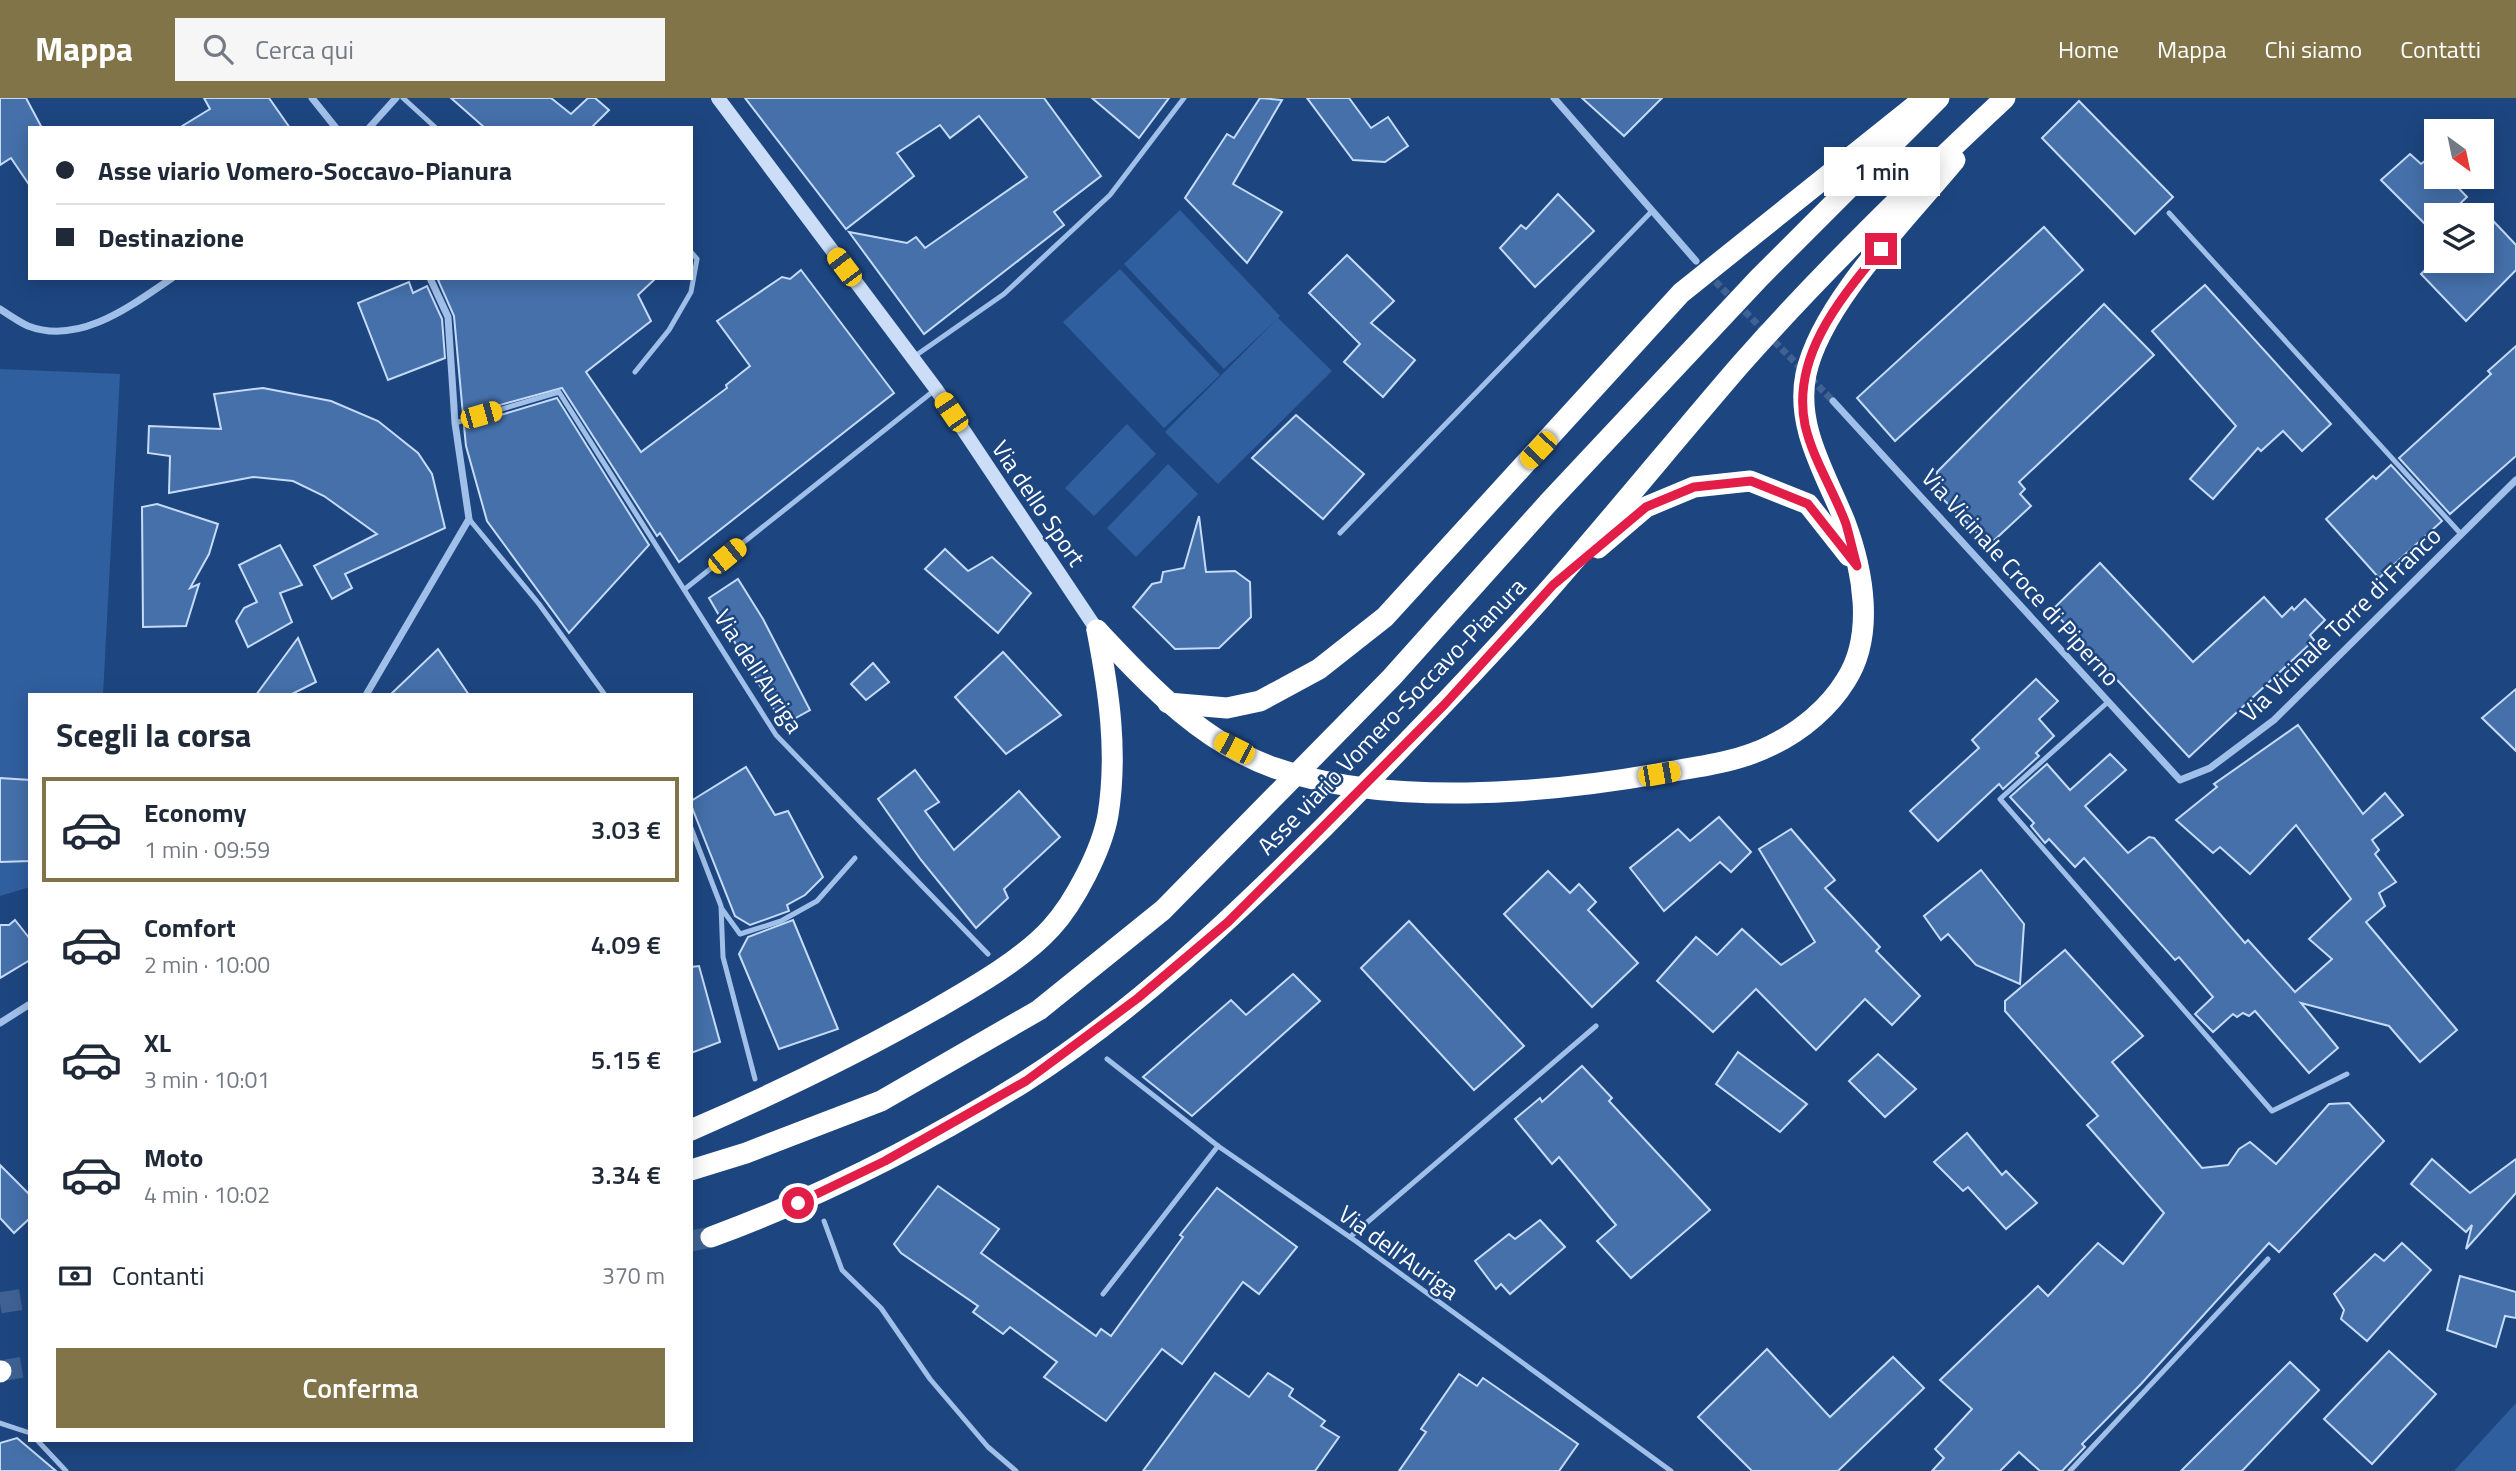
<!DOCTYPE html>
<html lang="it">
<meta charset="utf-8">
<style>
:root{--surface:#fff;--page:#f6f6f7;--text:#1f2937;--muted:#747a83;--line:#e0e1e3;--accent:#817449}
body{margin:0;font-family:"Titillium Web",sans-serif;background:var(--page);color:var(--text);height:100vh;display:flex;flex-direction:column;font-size:26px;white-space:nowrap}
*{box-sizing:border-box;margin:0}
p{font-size:23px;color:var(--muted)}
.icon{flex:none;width:38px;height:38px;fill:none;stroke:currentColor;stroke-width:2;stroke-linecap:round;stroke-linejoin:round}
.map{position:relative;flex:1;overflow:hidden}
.details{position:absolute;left:28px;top:595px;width:665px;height:749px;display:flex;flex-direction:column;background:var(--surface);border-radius:0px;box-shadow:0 4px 18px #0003}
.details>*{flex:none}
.top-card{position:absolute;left:28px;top:28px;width:665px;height:154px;border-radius:0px;box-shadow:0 4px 18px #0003;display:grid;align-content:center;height:154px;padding:0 28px;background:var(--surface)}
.needle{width:46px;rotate:147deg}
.buttons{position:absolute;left:2424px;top:21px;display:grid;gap:14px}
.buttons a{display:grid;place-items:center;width:70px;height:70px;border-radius:0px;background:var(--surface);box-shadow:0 4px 18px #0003;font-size:35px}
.end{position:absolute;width:32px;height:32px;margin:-16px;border:9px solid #e11d48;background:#fff;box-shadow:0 0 0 4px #fff}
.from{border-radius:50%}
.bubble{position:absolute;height:49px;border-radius:0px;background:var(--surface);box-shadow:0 4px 18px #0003;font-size:23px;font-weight:600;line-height:49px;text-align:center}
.car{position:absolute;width:21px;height:42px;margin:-21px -10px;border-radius:9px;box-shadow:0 0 5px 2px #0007;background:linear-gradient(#f5c518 24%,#345 0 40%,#f5c518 0 76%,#345 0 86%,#f5c518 0)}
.top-card b{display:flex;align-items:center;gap:24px;height:66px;font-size:26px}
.top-card b+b{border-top:2px solid var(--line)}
.top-card i{width:18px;height:18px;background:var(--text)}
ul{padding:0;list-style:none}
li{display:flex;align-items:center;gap:21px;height:105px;margin:0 14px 10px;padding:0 14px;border:4px solid transparent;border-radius:0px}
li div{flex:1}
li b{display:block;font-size:26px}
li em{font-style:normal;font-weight:600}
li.current{border-color:var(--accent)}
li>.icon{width:63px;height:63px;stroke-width:1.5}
h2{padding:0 28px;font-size:32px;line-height:84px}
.pay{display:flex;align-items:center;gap:18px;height:77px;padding:0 28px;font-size:26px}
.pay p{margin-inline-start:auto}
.primary-button{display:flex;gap:14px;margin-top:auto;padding:14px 28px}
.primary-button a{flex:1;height:80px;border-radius:0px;background:var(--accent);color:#fff;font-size:28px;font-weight:600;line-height:80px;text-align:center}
header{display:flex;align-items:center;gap:42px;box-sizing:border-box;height:98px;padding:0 35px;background:var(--accent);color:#fff}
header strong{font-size:33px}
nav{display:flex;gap:38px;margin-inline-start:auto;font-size:24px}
.search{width:490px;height:63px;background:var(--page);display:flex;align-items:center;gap:18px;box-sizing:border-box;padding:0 24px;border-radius:0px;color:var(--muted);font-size:26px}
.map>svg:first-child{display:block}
.green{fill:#305f9f}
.building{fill:#4570aa;stroke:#c5dbf7;stroke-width:2}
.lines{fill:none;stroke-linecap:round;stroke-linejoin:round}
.street-tunnel{stroke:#3f6293;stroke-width:7;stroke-dasharray:7 3.5;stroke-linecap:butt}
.highway-tunnel{stroke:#3f6293;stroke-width:21;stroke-dasharray:21 10;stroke-linecap:butt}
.lane{stroke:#a1c0e9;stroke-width:5}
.street{stroke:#a1c0e9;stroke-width:7}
.secondary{stroke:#ccdef7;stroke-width:14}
.highway{stroke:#fff;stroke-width:21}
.route{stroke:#e11d48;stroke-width:9}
.labels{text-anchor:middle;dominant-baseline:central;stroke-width:5;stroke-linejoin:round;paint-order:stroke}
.street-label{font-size:24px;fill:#fff;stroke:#1d4680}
</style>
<header>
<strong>Mappa</strong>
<div class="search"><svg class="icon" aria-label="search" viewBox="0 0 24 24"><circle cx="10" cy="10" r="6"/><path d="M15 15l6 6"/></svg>Cerca qui</div>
<nav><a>Home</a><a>Mappa</a><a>Chi siamo</a><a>Contatti</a></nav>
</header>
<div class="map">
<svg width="2516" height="1373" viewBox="0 0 2516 1373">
<rect width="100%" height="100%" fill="#1d4680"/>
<g class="green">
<path d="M1180 112 1280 218 1278 220 1332 273 1218 386 1165 334 1277 221 1224 271 1124 166Z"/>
<path d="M1120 171 1220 277 1164 330 1063 224Z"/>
<path d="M0 271 120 276 103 597H30V789L0 798Z"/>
<path d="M1127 326 1156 356 1094 418 1065 390Z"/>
<path d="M1168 366 1198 396 1136 459 1107 430Z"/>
<path d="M2516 1305V1373H2454Z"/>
</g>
<g class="building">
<path d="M0 0H26L42 30H30V88L11 60 0 67Z"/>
<path d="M204 0H269L290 30H179L210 11Z"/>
<path d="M451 0H551L571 16 588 0H595L609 12 591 30H485Z"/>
<path d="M745 0H1044L1101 78 1054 114 1064 127 924 236 849 134 907 145 916 139 925 150 1027 79 1012 60 979 18 950 40 940 27 897 55 914 78 846 131Z"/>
<path d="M1092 0H1169L1139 40Z"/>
<path d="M1260 0 1282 2 1233 86 1282 114 1247 165 1185 100 1227 36 1234 40Z"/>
<path d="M1307 0H1349L1371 30 1388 19 1408 48 1385 64 1353 62Z"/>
<path d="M1582 0H1662L1624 38Z"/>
<path d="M2079 3 2173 99 2135 136 2042 40Z"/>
<path d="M2410 56 2421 66 2430 59 2436 66V79H2448L2467 99 2448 117H2436V129L2432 133 2381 82Z"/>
<path d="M1558 96 1594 133 1535 189 1500 150 1521 127 1526 131Z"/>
<path d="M2482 111 2516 147V172L2466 223 2421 176 2434 163H2482Z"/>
<path d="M2044 129 2083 172 1895 343 1857 300Z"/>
<path d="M1347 157 1394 203 1371 225 1415 262 1383 299 1344 264 1360 246 1309 195Z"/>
<path d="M801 172 894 295 679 464 660 435 657 438 562 290 463 317 454 218 438 182 442 180H656L638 197 651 223 586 274 641 354 727 290 726 287 750 268 717 223 782 179 790 181Z"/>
<path d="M409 184 413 195 427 188 442 221 445 260 388 282 358 205Z"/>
<path d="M2205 187 2331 326 2302 353 2283 333 2261 353 2258 350 2213 401 2190 381 2236 328 2152 233Z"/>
<path d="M2104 206 2154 257 2019 384 2025 391 2020 396 2031 408 1989 447 1936 394 1937 374Z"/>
<path d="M2516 248V358L2450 416 2399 360 2491 276 2488 273Z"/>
<path d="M263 290 331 303 378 323 418 355 432 376 445 430 345 476 352 490 332 501 314 468 377 436 324 398 293 383 253 379 169 395 170 358 148 355 149 328 221 331 214 296Z"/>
<path d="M557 300 649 447 569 535 487 423 466 348 464 328Z"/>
<path d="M1296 317 1364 376 1323 421 1252 360Z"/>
<path d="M2391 367 2442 423 2379 480 2326 421 2373 378 2376 381Z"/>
<path d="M157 406 218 426 209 456 190 490 199 486 186 528 143 529 142 409Z"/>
<path d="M1199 418 1206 474 1235 473 1250 484 1251 519 1219 550 1175 551 1133 509 1152 486 1161 484 1163 474 1184 470Z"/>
<path d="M280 447 302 487 280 495 292 524 248 549 236 523 244 510 257 504 239 467Z"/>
<path d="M945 451 968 473 992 459 1031 495 998 535 925 471Z"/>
<path d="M2100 465 2193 564 2264 499 2282 519 2292 509 2294 512 2305 501 2325 522 2310 537 2314 542 2189 659 2052 512Z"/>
<path d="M738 481 763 521 810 612 783 627 709 500Z"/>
<path d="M298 540 316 584 290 597H256Z"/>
<path d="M438 551 469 597H390Z"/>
<path d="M1003 554 1061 617 1006 656 955 599Z"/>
<path d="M873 565 889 584 866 602 851 586Z"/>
<path d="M2036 581 2058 603 2039 621 2054 638 2036 655 2039 658 2003 691 1999 686 1938 743 1910 713 1979 650 1972 642Z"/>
<path d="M2516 591V653L2482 620Z"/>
<path d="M2298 627 2363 716 2385 695 2403 717 2372 742 2379 752 2375 756 2396 784 2379 795 2385 808 2366 824 2457 932 2420 964 2389 928 2301 905 2338 950 2309 975 2255 913 2249 918 2243 915 2237 919 2233 916 2213 934 2195 916 2213 899 2179 859 2175 862 2084 760 2075 769 2049 741 2045 745 2031 728 2034 725 2010 699 2047 666 2070 692 2110 656 2126 672 2085 708 2128 755 2149 739 2154 740 2245 845 2248 842 2295 894 2332 861 2309 841 2351 801 2296 727 2250 776 2220 749 2213 755 2176 722 2217 689 2214 686Z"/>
<path d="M746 669 775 717 788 713 823 779 805 797 787 807 789 813 750 827 735 818 691 707V703Z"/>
<path d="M915 672 939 704 925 713 954 752 1019 693 1060 739 1004 791 1008 800 976 830 921 762 878 701Z"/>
<path d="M0 680 30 682V763L0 764Z"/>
<path d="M1719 719 1751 754 1731 774 1720 764 1664 813 1630 770 1678 731 1690 743Z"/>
<path d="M1791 731 1835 782 1825 790 1880 849 1876 853 1920 898 1892 927 1865 901 1816 952 1756 891 1713 934 1657 883 1696 839 1717 857 1742 831 1781 867 1815 844 1759 751Z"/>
<path d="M1981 772 2024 826 2020 886 1976 867 1948 836 1941 842 1924 818Z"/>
<path d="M1548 773 1570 795 1579 786 1596 804 1588 812 1638 865 1592 909 1504 816Z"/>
<path d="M15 822 30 841V862L0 880V827H9Z"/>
<path d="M793 822 838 931 779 951 739 856 748 839Z"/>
<path d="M1409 823 1524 948 1474 992 1361 870Z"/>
<path d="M2065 852 2143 938 2112 964 2202 1070 2228 1067 2239 1051 2250 1044 2276 1066 2329 1006 2349 1005 2384 1043 2279 1154 2269 1145 2141 1286 2082 1346 2085 1349 2062 1373H2040L2019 1354 2000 1373H1932L1944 1360 1935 1351 1972 1311 1940 1282 2038 1188 2048 1198 2098 1145 2123 1166 2164 1115 2087 1027 2098 1018 2005 913V903Z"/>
<path d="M699 868 720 944 691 955V869Z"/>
<path d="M1293 876 1320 903 1192 1018 1143 979 1231 902 1246 917Z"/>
<path d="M1738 954 1807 1006 1780 1034 1716 986Z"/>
<path d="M1878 956 1916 991 1885 1019 1849 983Z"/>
<path d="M1582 968 1612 1000 1609 1003 1710 1112 1631 1180 1597 1143 1616 1127 1559 1059 1552 1066 1515 1021 1540 1000 1542 1004Z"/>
<path d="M1967 1035 2002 1077 2006 1073 2037 1105 2006 1131 1968 1089 1963 1093 1934 1064Z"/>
<path d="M2432 1061 2470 1095 2516 1061V1095L2466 1151 2472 1127 2466 1134 2411 1086Z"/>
<path d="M0 1067 30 1097V1120L14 1135 0 1120Z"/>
<path d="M938 1088 999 1131 981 1155 1096 1238 1101 1231 1111 1238 1183 1139 1180 1137 1217 1090 1297 1149 1259 1196 1243 1184 1182 1266 1162 1251 1106 1323 1044 1279 1057 1264 1010 1229 1003 1236 973 1214 978 1208 901 1155 894 1146Z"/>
<path d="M1540 1122 1565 1149 1510 1196 1501 1186 1496 1191 1475 1163 1509 1136 1515 1141Z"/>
<path d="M2402 1145 2431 1172 2367 1243 2341 1221 2344 1212 2334 1196 2375 1156 2384 1163Z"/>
<path d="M2460 1178 2516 1194V1220L2505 1218 2496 1249 2447 1232Z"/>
<path d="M1767 1251 1830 1319 1893 1259 1924 1290 1838 1373H1752L1698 1319Z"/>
<path d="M2389 1253 2436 1296 2372 1366 2324 1321Z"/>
<path d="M2290 1264 2319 1292 2242 1373H2181Z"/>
<path d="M1215 1275 1249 1299 1268 1275 1293 1291 1289 1298 1325 1323 1321 1328 1339 1339 1315 1373H1143Z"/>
<path d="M1459 1276 1477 1288 1483 1280 1578 1346 1559 1373H1399L1426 1334 1421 1331Z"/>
<path d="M17 1340 56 1373H0V1345Z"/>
</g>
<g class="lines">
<path class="street-tunnel" d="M1708 176 1833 303"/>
<g class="highway-tunnel">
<path d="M691 1143 711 1139"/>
<path d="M0 1205 30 1200"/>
<path d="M1 1273 30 1268"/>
</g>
<g class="lane">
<path d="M403 0 436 30"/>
<path d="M2169 115 2461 436"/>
<path d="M915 258 1004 196 1110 97 1184 0"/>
<path d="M635 274 669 232 691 194 697 161 691 154"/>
<path d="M455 325 559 294 776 637 988 856"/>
<path d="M469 421 539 506 605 597"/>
<path d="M1340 435 1652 113"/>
<path d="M685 491 936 291"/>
<path d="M2108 604 2000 701 2272 1013 2347 976"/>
<path d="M691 730 721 808 723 859 755 981"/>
<path d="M722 811 740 836 781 823 817 803 855 760"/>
<path d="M1107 961 1218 1048 1357 1144 1671 1373"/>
<path d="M824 1123 842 1172 881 1210 930 1281 988 1349 1016 1373"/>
<path d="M1350 1139 1596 928"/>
<path d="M1103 1196 1218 1048"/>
<path d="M0 1325 30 1335"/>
<path d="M37 1342 66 1373"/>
<path d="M2070 1373 2268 1161"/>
</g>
<g class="street">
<path d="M312 0 336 30"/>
<path d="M1554 0 1696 163"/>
<path d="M369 30 396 0"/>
<path d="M0 211C9 217 19 224 28 228 80 248 132 207 172 180"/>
<path d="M1833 303 2180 682 2210 670 2274 622 2516 382"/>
<path d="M366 597 469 421 455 325 448 219 430 180"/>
<path d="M0 925 30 906"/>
</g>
<path class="secondary" d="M718 0 936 291 1097 532"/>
<g class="highway">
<path d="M1598 450 1646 409 1694 389 1750 383 1808 406 1849 458"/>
<path d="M1097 532C1149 587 1201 644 1275 670 1389 709 1544 696 1662 675 1698 669 1739 664 1772 647 1801 633 1829 610 1846 582 1875 537 1863 472 1845 424 1826 376 1795 329 1806 276 1821 205 1909 118 1955 62"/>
<path d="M1168 605 1227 610 1260 603 1319 571 1385 519 1681 195 1917 6"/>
<path d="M691 1032C774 996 855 957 934 912 972 890 1022 862 1051 830 1075 804 1102 751 1108 717 1118 654 1109 594 1097 532"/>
<path d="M691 1072 746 1055 881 1003 1039 912 1163 812 1392 579 1548 405 1759 180 1939 0"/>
<path d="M711 1139C820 1099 925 1046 1024 984 1135 913 1231 821 1324 729 1402 650 1479 571 1553 487 1616 415 1677 340 1740 267 1823 173 1914 85 2005 0"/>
<path d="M0 1274 1 1273"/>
</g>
</g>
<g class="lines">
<path class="route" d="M798 1105 885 1063 1026 983 1138 900 1228 824 1300 752 1445 606 1553 487 1646 409 1694 389 1751 383 1808 406 1857 468C1853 454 1850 440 1846 426 1834 393 1813 362 1805 327 1791 258 1841 200 1881 151"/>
</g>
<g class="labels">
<g class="street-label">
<text transform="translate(1039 405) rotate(56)">Via dello Sport</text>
<text transform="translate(2021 479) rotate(48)">Via Vicinale Croce di Piperno</text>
<text transform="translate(2340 526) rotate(-44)">Via Vicinale Torre di Franco</text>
<text transform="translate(759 573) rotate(57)">Via dell'Auriga</text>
<text transform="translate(1391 618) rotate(-46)">Asse viario Vomero-Soccavo-Pianura</text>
<text transform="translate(1399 1154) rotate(36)">Via dell'Auriga</text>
</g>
</g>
</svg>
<div class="buttons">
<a><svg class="needle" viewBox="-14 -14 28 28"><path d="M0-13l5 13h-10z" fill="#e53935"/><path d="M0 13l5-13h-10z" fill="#747a83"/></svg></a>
<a><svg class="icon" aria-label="layers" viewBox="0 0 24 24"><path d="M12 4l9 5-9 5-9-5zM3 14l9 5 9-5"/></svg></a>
</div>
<i class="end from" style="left:798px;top:1105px"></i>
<i class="end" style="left:1881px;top:151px"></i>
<div class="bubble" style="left:1824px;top:49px;width:116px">1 min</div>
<i class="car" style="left:844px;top:169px;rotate:323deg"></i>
<i class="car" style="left:951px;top:314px;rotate:326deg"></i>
<i class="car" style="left:481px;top:317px;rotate:74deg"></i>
<i class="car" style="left:1538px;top:352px;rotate:223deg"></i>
<i class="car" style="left:727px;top:458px;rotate:51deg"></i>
<i class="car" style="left:1234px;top:650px;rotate:297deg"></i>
<i class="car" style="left:1659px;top:676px;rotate:80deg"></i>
<div class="top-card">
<b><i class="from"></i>Asse viario Vomero-Soccavo-Pianura</b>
<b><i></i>Destinazione</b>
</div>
<section class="details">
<h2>Scegli la corsa</h2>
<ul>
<li class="current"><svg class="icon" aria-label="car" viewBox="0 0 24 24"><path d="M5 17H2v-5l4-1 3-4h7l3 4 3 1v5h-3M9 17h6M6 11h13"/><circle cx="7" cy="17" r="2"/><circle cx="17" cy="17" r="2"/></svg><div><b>Economy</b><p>1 min · 09:59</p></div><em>3.03 €</em></li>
<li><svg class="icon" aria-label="car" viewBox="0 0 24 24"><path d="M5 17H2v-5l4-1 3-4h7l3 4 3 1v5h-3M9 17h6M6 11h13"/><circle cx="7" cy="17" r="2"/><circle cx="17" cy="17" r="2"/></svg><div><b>Comfort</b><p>2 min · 10:00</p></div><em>4.09 €</em></li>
<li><svg class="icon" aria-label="car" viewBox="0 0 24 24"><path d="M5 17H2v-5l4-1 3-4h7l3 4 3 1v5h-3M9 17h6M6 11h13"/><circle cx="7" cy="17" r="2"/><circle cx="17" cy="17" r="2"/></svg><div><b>XL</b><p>3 min · 10:01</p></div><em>5.15 €</em></li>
<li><svg class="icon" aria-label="car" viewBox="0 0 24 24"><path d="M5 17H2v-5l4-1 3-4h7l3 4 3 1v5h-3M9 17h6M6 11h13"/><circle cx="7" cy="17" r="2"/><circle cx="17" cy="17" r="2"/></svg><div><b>Moto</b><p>4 min · 10:02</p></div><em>3.34 €</em></li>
</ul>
<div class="pay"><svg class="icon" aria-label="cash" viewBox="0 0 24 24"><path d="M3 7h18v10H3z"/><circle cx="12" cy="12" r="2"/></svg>Contanti<p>370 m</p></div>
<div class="primary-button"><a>Conferma</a></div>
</section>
</div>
